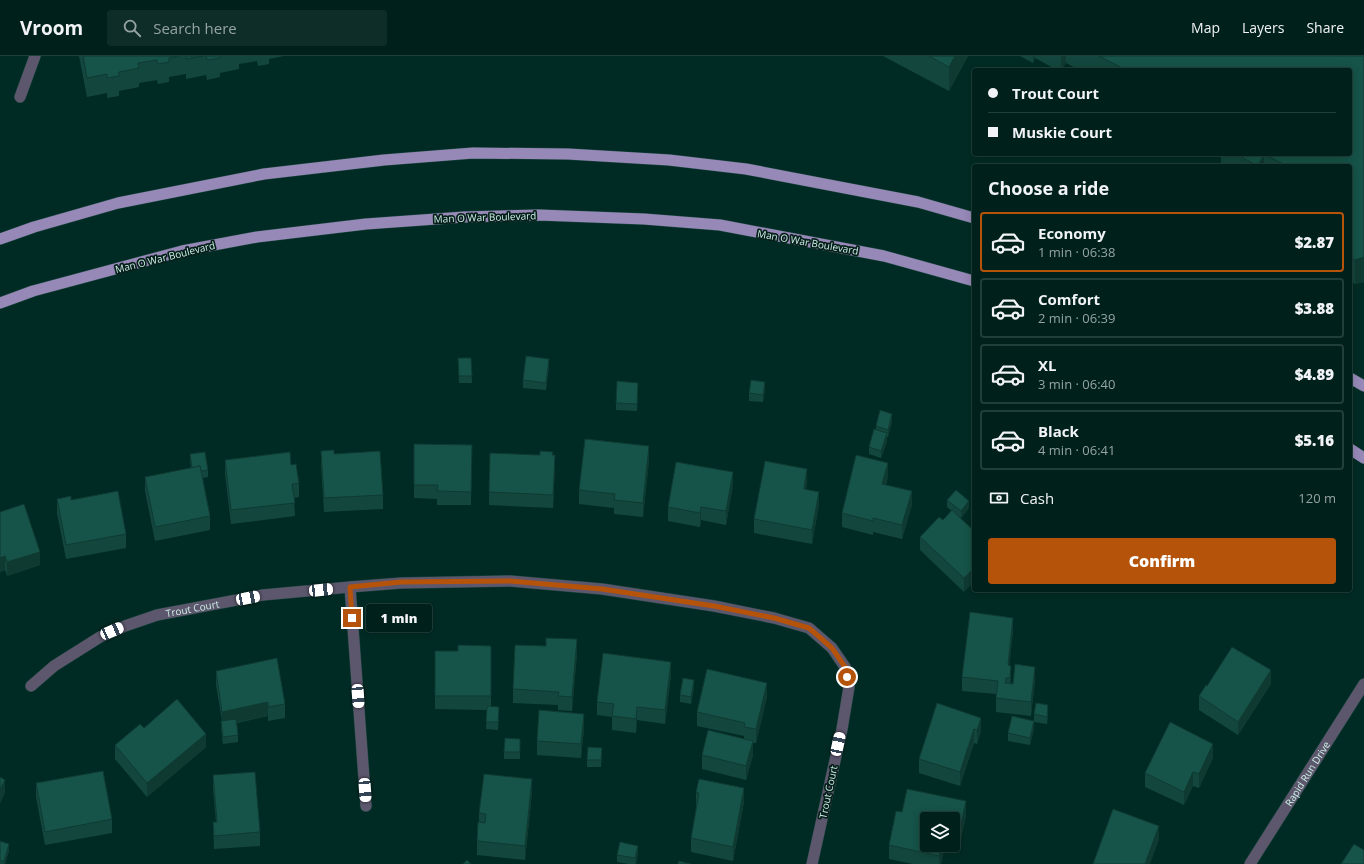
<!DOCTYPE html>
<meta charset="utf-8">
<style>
:root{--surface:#00201b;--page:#0e2d28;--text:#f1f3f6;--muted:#95a3a3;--line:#223e3a;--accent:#b45309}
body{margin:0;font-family:"Open Sans",sans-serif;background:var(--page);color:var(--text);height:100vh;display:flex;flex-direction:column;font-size:15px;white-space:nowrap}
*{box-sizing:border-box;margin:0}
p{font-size:13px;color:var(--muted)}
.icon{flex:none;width:22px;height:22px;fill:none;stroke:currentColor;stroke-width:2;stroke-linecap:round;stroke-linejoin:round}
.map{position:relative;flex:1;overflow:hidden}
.sheet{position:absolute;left:972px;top:108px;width:380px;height:428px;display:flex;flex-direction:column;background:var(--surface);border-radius:4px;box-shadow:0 2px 10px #0003,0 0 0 1px var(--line)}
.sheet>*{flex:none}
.hud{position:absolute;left:972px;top:12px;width:380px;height:88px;border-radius:4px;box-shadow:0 2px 10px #0003,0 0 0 1px var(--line);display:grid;align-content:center;height:88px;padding:0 16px;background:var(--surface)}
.fabs{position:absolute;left:920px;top:756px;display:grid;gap:8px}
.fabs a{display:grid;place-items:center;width:40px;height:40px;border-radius:4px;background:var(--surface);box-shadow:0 2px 10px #0003,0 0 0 1px var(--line);font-size:20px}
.end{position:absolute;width:18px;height:18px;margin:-9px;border:5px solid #b45309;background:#fff;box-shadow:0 0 0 2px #fff}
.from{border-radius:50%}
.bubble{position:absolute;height:28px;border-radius:4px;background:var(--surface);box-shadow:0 2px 10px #0003,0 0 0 1px var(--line);font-size:13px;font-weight:800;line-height:28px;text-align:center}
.car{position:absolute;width:12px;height:24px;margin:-12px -6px;border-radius:5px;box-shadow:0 0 3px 1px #0007;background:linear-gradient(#fff 24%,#345 0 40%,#fff 0 76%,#345 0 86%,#fff 0)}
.hud b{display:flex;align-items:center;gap:14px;height:38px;font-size:15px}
.hud b+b{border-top:1px solid var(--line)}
.hud i{width:10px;height:10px;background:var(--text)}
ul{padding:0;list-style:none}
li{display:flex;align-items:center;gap:12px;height:60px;margin:0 8px 6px;padding:0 8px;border:2px solid var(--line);border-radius:4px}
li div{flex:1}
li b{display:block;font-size:15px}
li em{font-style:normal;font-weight:800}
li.active{border-color:var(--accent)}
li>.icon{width:36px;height:36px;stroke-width:1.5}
h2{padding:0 16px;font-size:18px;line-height:48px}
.pay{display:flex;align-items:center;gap:10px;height:44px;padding:0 16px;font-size:15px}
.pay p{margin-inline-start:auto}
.button{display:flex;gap:8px;margin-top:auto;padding:8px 16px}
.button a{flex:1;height:46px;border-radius:4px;background:var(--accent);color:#fff;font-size:16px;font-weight:800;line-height:46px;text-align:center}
header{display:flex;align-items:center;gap:24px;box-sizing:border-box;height:56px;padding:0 20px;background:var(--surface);border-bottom:1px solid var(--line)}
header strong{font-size:19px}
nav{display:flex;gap:22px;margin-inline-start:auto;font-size:14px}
.search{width:280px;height:36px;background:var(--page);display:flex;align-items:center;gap:10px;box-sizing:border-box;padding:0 14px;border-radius:4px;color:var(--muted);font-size:15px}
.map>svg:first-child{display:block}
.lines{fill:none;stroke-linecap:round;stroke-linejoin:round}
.service-casing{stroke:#1c463f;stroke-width:12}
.minor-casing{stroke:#1c463f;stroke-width:12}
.primary-casing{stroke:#1c463f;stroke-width:12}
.service{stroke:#5d576d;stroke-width:11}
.minor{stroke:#5d576d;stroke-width:11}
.primary{stroke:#9789b7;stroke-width:11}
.wall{fill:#13473e}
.shaded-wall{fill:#0f3a32}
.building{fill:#165348;stroke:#0f3a32}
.route{stroke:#b45309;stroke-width:5}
.labels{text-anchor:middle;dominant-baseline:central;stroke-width:3.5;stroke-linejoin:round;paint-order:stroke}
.street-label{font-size:10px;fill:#cbefe6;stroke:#071f1b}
</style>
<header>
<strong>Vroom</strong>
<div class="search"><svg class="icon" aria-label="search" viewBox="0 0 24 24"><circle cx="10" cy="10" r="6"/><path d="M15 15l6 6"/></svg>Search here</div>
<nav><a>Map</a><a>Layers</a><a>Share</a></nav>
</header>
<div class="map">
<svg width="1364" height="808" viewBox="0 0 1364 808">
<rect width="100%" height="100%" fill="#002b24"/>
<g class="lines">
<defs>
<path id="service" d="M20 41 35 0"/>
<g id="minor">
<path d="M350 531 366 750"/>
<path id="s1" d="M31 630 54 610 100 581 125 570 157 559 263 539 350 531 401 527 510 525 602 533 714 550 774 562 809 572 832 592 845 611 849 631 842 673 812 808"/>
<path id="s2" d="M1250 808 1364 628"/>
</g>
<g id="primary">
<path d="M0 183 34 171 118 147 264 118 384 104 473 97 568 98 669 104 746 113 918 146 974 162"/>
<path d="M0 247 33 235 182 195 257 181 366 168 464 161 539 159 644 163 720 169 884 200 974 225"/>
<path d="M1350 322 1364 330"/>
<path d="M1350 393 1364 402"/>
</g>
</defs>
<use href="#service" class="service-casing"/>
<use href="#minor" class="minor-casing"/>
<use href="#primary" class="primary-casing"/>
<use href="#service" class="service"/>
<use href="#minor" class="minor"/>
<use href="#primary" class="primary"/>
</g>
<g class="wall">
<path d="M79 0H284L269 3V8L258 10 257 5 239 8V13L220 17V21L207 24 206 19 186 23V18L169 21V26L158 28 157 24 139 27V31L119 35V40L107 42V37L87 41Z"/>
<path d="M883 0H968L949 35Z"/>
<path d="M1020 0H1364V226L1355 228 1350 225V110H1221V98H1350V14H1079L1066 7 1062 14H1057L1035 2 1033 7Z"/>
<path d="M458 302H471L472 327H459Z"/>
<path d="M549 310 546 334 523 332V324Z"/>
<path d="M765 333 763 346 749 345V337Z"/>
<path d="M638 334 637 355 616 354V347Z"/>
<path d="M892 365 888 381H887V385L881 402 869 398V391L876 374V370Z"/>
<path d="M414 388 472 389 471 449H437V443L414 442Z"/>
<path d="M321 395 334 398 383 439V453L324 456 321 409Z"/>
<path d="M190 398 208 414V421L203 422 210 460V474L155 485 145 435V421L191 412 190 405Z"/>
<path d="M540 399H553L555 412 553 452 489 449V436Z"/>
<path d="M225 404 291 409 299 427V441L294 442 295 460 231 468 225 418Z"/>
<path d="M649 404 643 461 614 458V452L579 448V434Z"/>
<path d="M888 421 886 429 912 449 902 483 873 476V479L842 471V457Z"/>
<path d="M807 427 806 433 819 449 812 488 754 477V463Z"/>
<path d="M733 429 726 469 701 464 700 471 668 465V451Z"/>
<path d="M57 443 71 444 126 478V492L66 503 57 457Z"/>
<path d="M947 444 969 452 961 462 953 456 974 475 964 536 920 494V481L943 464 952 455 947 451Z"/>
<path d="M0 456 40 509 7 520 5 514 0 516Z"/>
<path d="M1013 575 1009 609 1011 623V627L1035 624 1031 660 996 656V638L962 635V621Z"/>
<path d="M491 590V651L499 658 498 674 486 673 487 654 435 653V595H458Z"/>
<path d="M546 590 577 597 572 655 558 654V649L513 647V633Z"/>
<path d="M216 615 285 648V662L268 665V660L237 667 238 679V686L223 688 221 672 222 665 216 629Z"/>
<path d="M671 619 665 668 637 664 636 677 612 674V661L597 659V646Z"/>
<path d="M1271 628 1238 679 1199 654V640L1207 630Z"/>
<path d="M694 631 691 648 680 646V639Z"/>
<path d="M767 641 756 687H753V699L746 724 702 713V699L744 683V680L697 670V656Z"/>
<path d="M937 647 981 675 977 688 974 687 960 730 919 717V703Z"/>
<path d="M1048 657 1047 668 1034 666V658Z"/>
<path d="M144 672 206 691 147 741 115 703V689Z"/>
<path d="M584 672 581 702 537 699V685Z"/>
<path d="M1034 672 1030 689 1008 685V677Z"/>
<path d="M520 690V703H504V696Z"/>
<path d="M602 699 601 711H587V704Z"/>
<path d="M1213 702 1199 732 1193 730 1184 749 1145 731V717Z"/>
<path d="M213 719 260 776V790L214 793 213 766H216L213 733Z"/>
<path d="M36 727 112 763V777L45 789 36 741Z"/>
<path d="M532 736 525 804 477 799V785L479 767V757Z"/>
<path d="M696 736 744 746 733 805 691 796V782L697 750H696Z"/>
<path d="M902 756 966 759 960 787 953 785V763H927L945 789 941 808H913L889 803V789Z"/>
<path d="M0 785 9 795 5 808H0Z"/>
<path d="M638 797 636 808H628L617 806V799Z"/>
</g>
<g class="shaded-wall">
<path d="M955 0H968L949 35V11Z"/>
<path d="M1033 0H1035V2L1033 7Z"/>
<path d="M1061 0H1066V7L1062 14H1061Z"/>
<path d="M1264 98V110H1258Z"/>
<path d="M1364 201V226L1355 228V204Z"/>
<path d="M549 303V310L546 334V327Z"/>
<path d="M765 326V333L763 346V339Z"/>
<path d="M892 358V365L888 381V374Z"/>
<path d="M887 377V385L881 402V395Z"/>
<path d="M649 390V404L643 461V447Z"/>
<path d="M555 399V412L553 452V439Z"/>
<path d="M888 407V421L882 442V428Z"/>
<path d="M807 413V427L804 447V433Z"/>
<path d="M733 416V429L726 469V455Z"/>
<path d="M912 435V449L902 483V469Z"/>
<path d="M819 436V449L812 488V474Z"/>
<path d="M969 445V452L961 462V455Z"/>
<path d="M701 451V464L700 471V457Z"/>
<path d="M40 496V509L7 520V506Z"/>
<path d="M5 500V514L0 516V502Z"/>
<path d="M974 512V526L964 536V522Z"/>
<path d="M1013 562V575L1008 623V609Z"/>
<path d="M577 583V597L572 655V641Z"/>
<path d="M671 606V619L665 668V654Z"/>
<path d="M1011 610V623L1010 636V622Z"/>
<path d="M1035 611V624L1031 660V646Z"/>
<path d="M1271 614V628L1238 679V666Z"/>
<path d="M694 624V631L691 648V641Z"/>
<path d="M767 627V641L756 687V673Z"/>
<path d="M268 646V660L222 669V656Z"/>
<path d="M1048 649V657L1047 668V661Z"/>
<path d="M637 651V664L636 677V663Z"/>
<path d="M584 658V672L581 702V688Z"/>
<path d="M981 662V675L977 688V674Z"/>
<path d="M1034 665V672L1030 689V682Z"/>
<path d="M974 673V687L960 730V716Z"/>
<path d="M206 678V691L147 741V727Z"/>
<path d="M753 685V699L746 724V710Z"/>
<path d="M1213 688V702L1199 732V718Z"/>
<path d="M1193 716V730L1184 749V736Z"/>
<path d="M532 723V736L525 804V790Z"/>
<path d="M5 724V737L0 748V734Z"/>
<path d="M744 732V746L733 805V791Z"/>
<path d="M966 745V759L960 787V773Z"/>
<path d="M1159 770V784L1150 808H1145Z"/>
<path d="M9 788V795L5 808H4V806Z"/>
<path d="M942 789H945L941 808H939V800Z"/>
<path d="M638 790V797L635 808V802Z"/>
</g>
<g class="building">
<path d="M83 0H179L169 2V6L158 8 157 4 138 7 139 12 119 16V20L107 22V18L87 22Z"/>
<path d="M186 0H203L186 3Z"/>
<path d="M206 0H220V2L207 4Z"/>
<path d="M929 0H955L949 11Z"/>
<path d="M1099 0H1364V201L1355 204 1350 201V110H1287L1264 98H1350V14H1126Z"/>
<path d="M1236 98H1264L1258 110Z"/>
<path d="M526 300 549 303 546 327 523 324Z"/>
<path d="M458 302H471L472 320H459Z"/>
<path d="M751 324 765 326 763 339 749 337Z"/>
<path d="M617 325 638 327 637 348 616 347Z"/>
<path d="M880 354 892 358 888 374 876 370Z"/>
<path d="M874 373 887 377 881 395 869 391Z"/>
<path d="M585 383 649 390 643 447 614 444 615 438 579 434Z"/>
<path d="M414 388 472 389 471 436 437 435 438 429H414Z"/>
<path d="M334 394V398L380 395 383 439 324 442 321 395Z"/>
<path d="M540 395 553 396 552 399H555L553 439 489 436 490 397 540 399Z"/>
<path d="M205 396 208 414 201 415 200 410 192 412 190 398Z"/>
<path d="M290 396 291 409 296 408 299 427 292 428 295 447 231 454 225 404Z"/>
<path d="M856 399 888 407 882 428 912 435 902 469 873 462V465L842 457Z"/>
<path d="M765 405 807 413 804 433 819 436 812 474 754 463Z"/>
<path d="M676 406 733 416 726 455 701 451 700 457 668 451Z"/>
<path d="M200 410 210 460 155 471 145 421Z"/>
<path d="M956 434 969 445 961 455 947 444Z"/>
<path d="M118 435 126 478 66 489 57 443 71 440V444Z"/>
<path d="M24 448 40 496 7 506 5 500 0 502V456Z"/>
<path d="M952 454 974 475V512L964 522 920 481 939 461 943 464Z"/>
<path d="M970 556 1013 562 1008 609 1011 610 1010 622H1006L1005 627 1013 628 1015 608 1035 611 1031 646 996 642 998 625 962 621Z"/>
<path d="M546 582 577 583 572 641 558 640 559 636 513 633 515 589 546 590Z"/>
<path d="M458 589 491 590V640H435V595H458Z"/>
<path d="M1232 591 1271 614 1238 666 1199 640 1206 629 1207 630Z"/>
<path d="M603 597 671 606 665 654 637 651 636 663 612 660 614 648 597 646Z"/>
<path d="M277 602 285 648 268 651V646L222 656 216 615Z"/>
<path d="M707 613 767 627 756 673 744 671 745 667 697 656Z"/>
<path d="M683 622 694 624 691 641 680 639Z"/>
<path d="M177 643 206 678 147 727 115 689 140 668 144 672Z"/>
<path d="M937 647 981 662 977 674 974 673 960 716 919 703Z"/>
<path d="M1036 647 1048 649 1047 661 1034 658Z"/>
<path d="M487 650 499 651 498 666H486Z"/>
<path d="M539 654 584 658 581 688 537 685Z"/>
<path d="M1012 660 1034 665 1030 682 1008 677Z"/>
<path d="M236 663 238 679 223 681 221 665Z"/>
<path d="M1170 666 1213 688 1199 718 1193 716 1184 736 1145 717Z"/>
<path d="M708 674 753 685 746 710 702 699Z"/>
<path d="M505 682 520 683V696H504Z"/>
<path d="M588 691 602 692 601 704H587Z"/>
<path d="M103 715 112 763 45 776 36 727Z"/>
<path d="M255 716 260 776 214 780 213 766H217L213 719Z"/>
<path d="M484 718 532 723 525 790 477 785 478 766 485 767 486 758 479 757Z"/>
<path d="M0 721 5 724 0 734Z"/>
<path d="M699 723 744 732 733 791 691 782 699 737 696 736Z"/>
<path d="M907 733 966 745 960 773 953 772V763H927V789H942L939 800 889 789 896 755 902 756Z"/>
<path d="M1113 753 1159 770 1145 808H1093Z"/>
<path d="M0 785 9 788 4 806 0 804Z"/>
<path d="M620 786 638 790 635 802 617 799Z"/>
<path d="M1354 788 1364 794V808H1341Z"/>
<path d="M467 804 471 808H463Z"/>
<path d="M679 805 691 808H678Z"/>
</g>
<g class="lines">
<path class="route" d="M352 562 350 531 401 526 510 525 602 533 714 550 774 562 809 572 832 592 845 611 847 621"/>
</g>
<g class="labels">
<g class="street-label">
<text transform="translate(485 161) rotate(-2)">Man O War Boulevard</text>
<text transform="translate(808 186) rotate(10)">Man O War Boulevard</text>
<text transform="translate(165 201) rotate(-14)">Man O War Boulevard</text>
<text stroke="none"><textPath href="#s1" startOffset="182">Trout Court</textPath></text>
<text stroke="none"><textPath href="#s2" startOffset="107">Rapid Run Drive</textPath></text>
<text transform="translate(828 736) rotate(-78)">Trout Court</text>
</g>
</g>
</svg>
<div class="fabs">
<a><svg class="icon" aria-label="layers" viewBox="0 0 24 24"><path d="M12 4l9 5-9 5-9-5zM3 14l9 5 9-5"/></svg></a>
</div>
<i class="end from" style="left:847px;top:621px"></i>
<i class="end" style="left:352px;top:562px"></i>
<div class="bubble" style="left:366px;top:548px;width:66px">1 min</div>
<i class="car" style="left:321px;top:534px;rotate:84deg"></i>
<i class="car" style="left:248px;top:542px;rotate:79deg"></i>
<i class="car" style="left:112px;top:575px;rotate:66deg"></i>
<i class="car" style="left:358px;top:640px;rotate:176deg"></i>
<i class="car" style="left:838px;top:688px;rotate:12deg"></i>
<i class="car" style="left:365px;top:734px;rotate:176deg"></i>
<div class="hud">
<b><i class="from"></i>Trout Court</b>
<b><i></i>Muskie Court</b>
</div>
<section class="sheet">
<h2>Choose a ride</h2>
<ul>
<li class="active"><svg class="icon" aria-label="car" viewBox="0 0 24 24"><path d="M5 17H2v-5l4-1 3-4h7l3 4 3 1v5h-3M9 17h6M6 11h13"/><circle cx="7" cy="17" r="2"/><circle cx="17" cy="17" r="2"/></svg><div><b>Economy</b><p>1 min · 06:38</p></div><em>$2.87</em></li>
<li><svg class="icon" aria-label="car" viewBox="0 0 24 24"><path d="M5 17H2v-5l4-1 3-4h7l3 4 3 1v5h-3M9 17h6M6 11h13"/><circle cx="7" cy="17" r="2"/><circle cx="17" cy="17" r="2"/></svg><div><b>Comfort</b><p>2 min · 06:39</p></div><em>$3.88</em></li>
<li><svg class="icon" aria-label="car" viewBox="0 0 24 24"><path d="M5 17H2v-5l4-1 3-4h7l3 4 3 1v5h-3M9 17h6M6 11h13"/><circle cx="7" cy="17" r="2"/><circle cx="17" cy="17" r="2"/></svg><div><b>XL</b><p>3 min · 06:40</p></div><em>$4.89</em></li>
<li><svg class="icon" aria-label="car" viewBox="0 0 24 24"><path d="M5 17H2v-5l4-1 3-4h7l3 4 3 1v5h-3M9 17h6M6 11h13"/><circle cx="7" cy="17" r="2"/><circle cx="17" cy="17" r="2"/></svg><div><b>Black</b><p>4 min · 06:41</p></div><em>$5.16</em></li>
</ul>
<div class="pay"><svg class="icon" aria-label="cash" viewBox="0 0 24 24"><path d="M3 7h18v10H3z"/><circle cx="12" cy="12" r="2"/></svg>Cash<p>120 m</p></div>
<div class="button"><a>Confirm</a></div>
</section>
</div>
